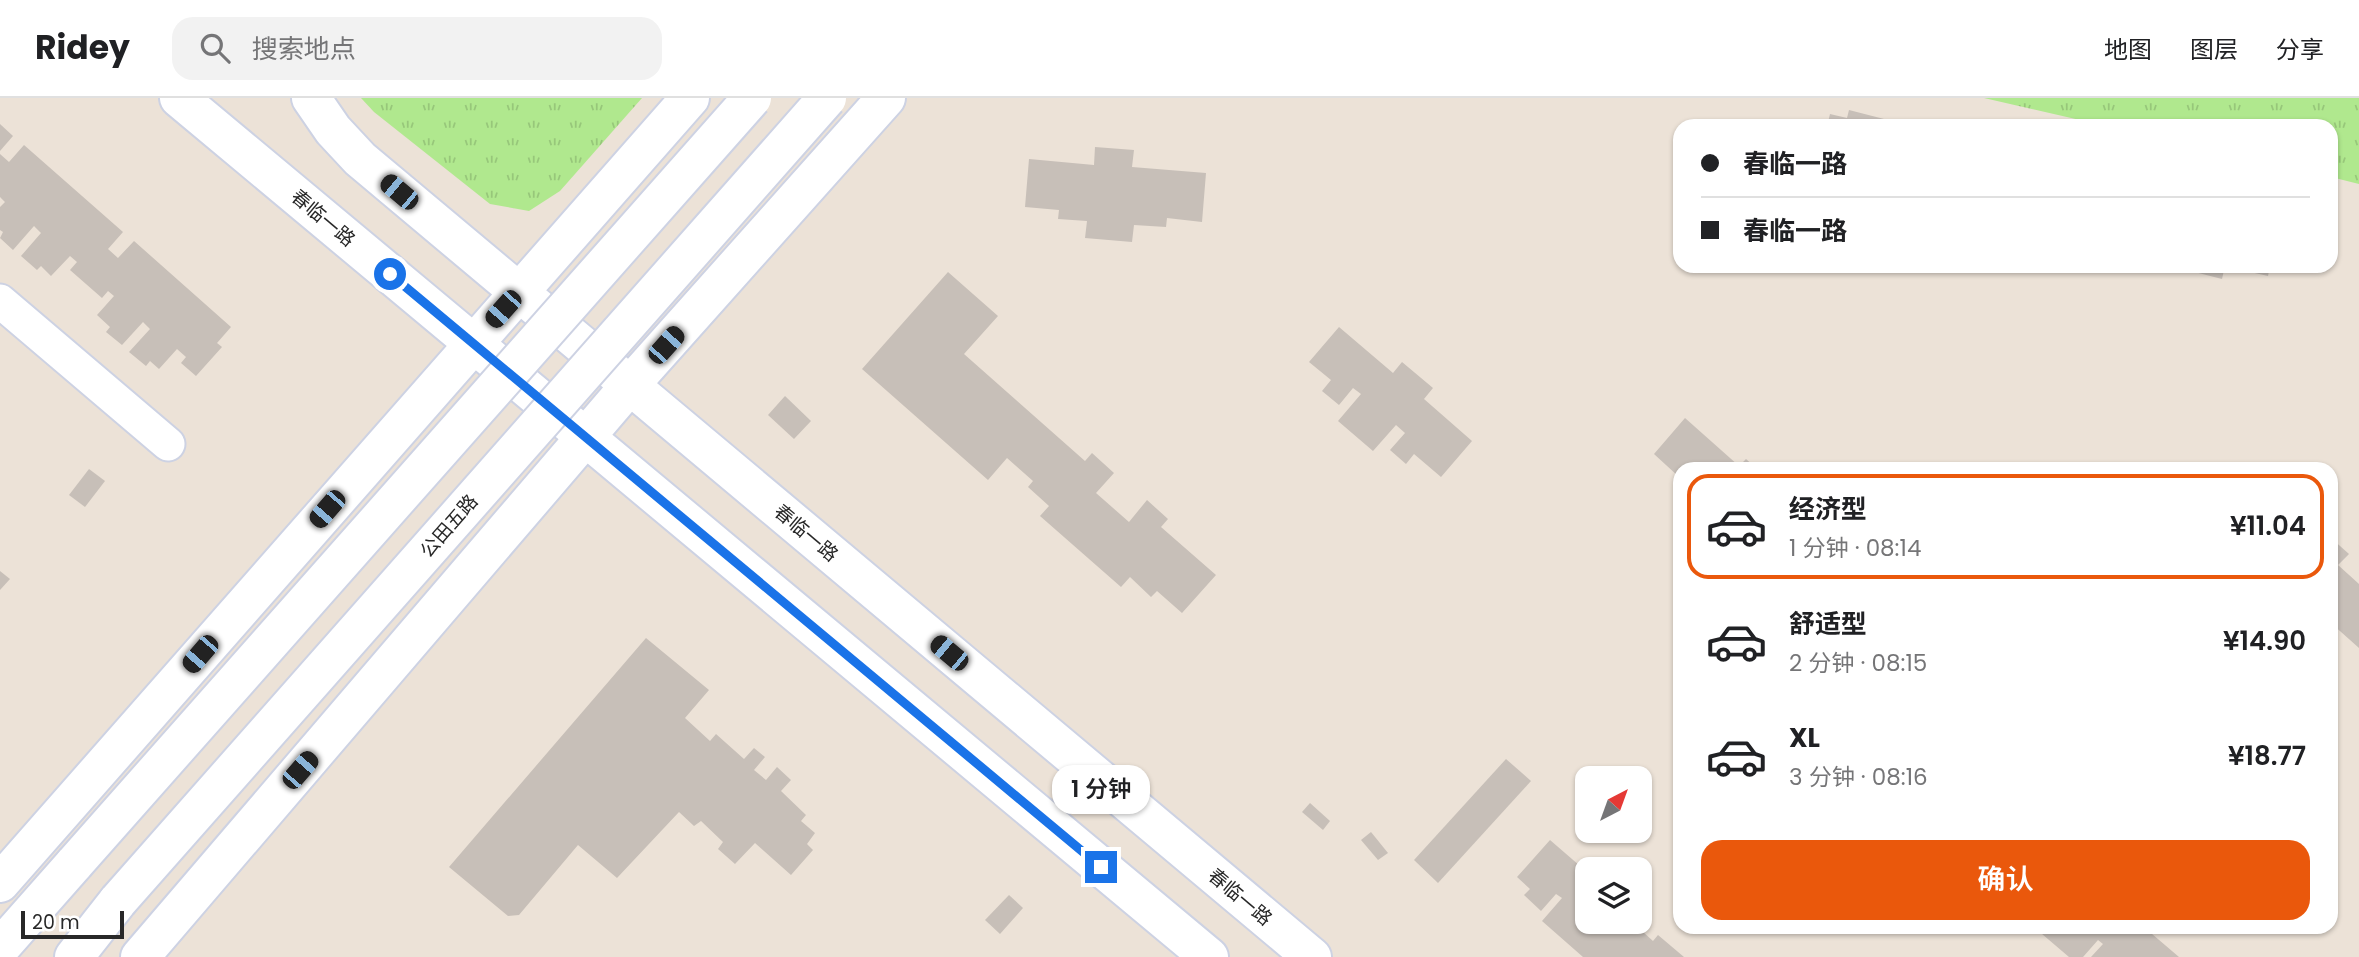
<!DOCTYPE html>
<html lang="zh">
<meta charset="utf-8">
<style>
:root{--surface:#fff;--page:#f2f2f2;--text:#202124;--muted:#757577;--line:#e0e0e0;--accent:#ea580c}
body{margin:0;font-family:Poppins,"Noto Sans SC",sans-serif;background:var(--page);color:var(--text);height:100vh;display:flex;flex-direction:column;font-size:26px;white-space:nowrap}
*{box-sizing:border-box;margin:0}
p{font-size:23px;color:var(--muted)}
.icon{flex:none;width:38px;height:38px;fill:none;stroke:currentColor;stroke-width:2;stroke-linecap:round;stroke-linejoin:round}
.map{position:relative;flex:1;overflow:hidden}
.drawer{position:absolute;left:1673px;top:364px;width:665px;height:472px;display:flex;flex-direction:column;background:var(--surface);border-radius:21px;box-shadow:0 2px 5px #0004}
.drawer>*{flex:none}
.hud{position:absolute;left:1673px;top:21px;width:665px;height:154px;border-radius:21px;box-shadow:0 2px 5px #0004;display:grid;align-content:center;height:154px;padding:0 28px;background:var(--surface)}
.needle{width:46px;rotate:41deg}
.fabs{position:absolute;left:1575px;top:668px;display:grid;gap:14px}
.fabs a{display:grid;place-items:center;width:77px;height:77px;border-radius:14px;background:var(--surface);box-shadow:0 2px 5px #0004;font-size:35px}
.scale{position:absolute;left:21px;bottom:18px;width:103px;box-sizing:border-box;padding-left:7px;border:4px solid #282828;border-top:0;font-size:19px;line-height:24px;white-space:nowrap;color:#282828;-webkit-text-stroke:5px #fff;paint-order:stroke}
.end{position:absolute;width:32px;height:32px;margin:-16px;border:9px solid #1a73e8;background:#fff;box-shadow:0 0 0 4px #fff}
.from{border-radius:50%}
.bubble{position:absolute;height:49px;border-radius:21px;background:var(--surface);box-shadow:0 2px 5px #0004;font-size:23px;font-weight:600;line-height:49px;text-align:center}
.car{position:absolute;width:21px;height:42px;margin:-21px -10px;border-radius:9px;box-shadow:0 0 5px 2px #0007;background:linear-gradient(#222 24%,#8ab4d8 0 40%,#222 0 76%,#8ab4d8 0 86%,#222 0)}
.hud b{display:flex;align-items:center;gap:24px;height:66px;font-size:26px}
.hud b+b{border-top:2px solid var(--line)}
.hud i{width:18px;height:18px;background:var(--text)}
ul{padding:12px 0 0;list-style:none}
li{display:flex;align-items:center;gap:21px;height:105px;margin:0 14px 10px;padding:0 14px;border:4px solid transparent;border-radius:21px}
li div{flex:1}
li b{display:block;font-size:26px}
li em{font-style:normal;font-weight:600}
li.active{border-color:var(--accent)}
li>.icon{width:63px;height:63px;stroke-width:1.5}
.cta{display:flex;gap:14px;margin-top:auto;padding:14px 28px}
.cta a{flex:1;height:80px;border-radius:21px;background:var(--accent);color:#fff;font-size:28px;font-weight:600;line-height:80px;text-align:center}
header{display:flex;align-items:center;gap:42px;box-sizing:border-box;height:98px;padding:0 35px;background:var(--surface);border-bottom:2px solid var(--line)}
header strong{font-size:33px}
nav{display:flex;gap:38px;margin-inline-start:auto;font-size:24px}
.search{width:490px;height:63px;background:var(--page);display:flex;align-items:center;gap:18px;box-sizing:border-box;padding:0 24px;border-radius:21px;color:var(--muted);font-size:26px}
.map>svg:first-child{display:block}
.grass{fill:url(#grass-tufts)}
.building{fill:#c7bfb8}
.lines{fill:none;stroke-linecap:round;stroke-linejoin:round}
.minor-casing{stroke:#cdd2e3;stroke-width:37}
.secondary-casing{stroke:#cdd2e3;stroke-width:42}
.minor{stroke:#fff;stroke-width:33}
.secondary{stroke:#fff;stroke-width:38}
.secondary-bridge-casing{stroke:#cdd2e3;stroke-width:42;stroke-linecap:butt}
.secondary-bridge{stroke:#fff;stroke-width:38}
.route{stroke:#1a73e8;stroke-width:9}
.labels{text-anchor:middle;dominant-baseline:central;stroke-width:7;stroke-linejoin:round;paint-order:stroke}
.street-label{font-size:19px;fill:#282828;stroke:#fff}
</style>
<header>
<strong>Ridey</strong>
<div class="search"><svg class="icon" aria-label="search" viewBox="0 0 24 24"><circle cx="10" cy="10" r="6"/><path d="M15 15l6 6"/></svg>搜索地点</div>
<nav><a>地图</a><a>图层</a><a>分享</a></nav>
</header>
<div class="map">
<svg width="2359" height="859" viewBox="0 0 2359 859">
<defs>
<pattern id="grass-tufts" width="24" height="20" patternUnits="userSpaceOnUse" patternTransform="scale(1.75)"><rect width="24" height="20" fill="#b0e88e"/><path d="M3 7l-1-3M5 7V3M7 7l1-3M15 17l-1-3M17 17v-4M19 17l1-3" fill="none" stroke="#97c77a"/></pattern>
</defs>
<rect width="100%" height="100%" fill="#ece2d7"/>
<g class="grass">
<path d="M361 0H642L560 93 529 113 490 106 374 14Z"/>
<path d="M1984 0H2359V86L2331 79V28H2106Z"/>
</g>
<g class="building">
<path d="M1849 12 1884 21 1882 28H1827L1830 16 1847 20Z"/>
<path d="M0 26 13 38 0 53Z"/>
<path d="M24 47 123 134 108 151 118 160 134 143 231 229 217 245 222 249 196 278 181 265 186 259 177 251 159 271 150 263 146 268 129 254 150 231 143 224 122 247 106 234 110 229 97 217 114 198 108 193 102 200 70 172 77 164 70 158 51 178 41 168 37 172 21 158 41 135 34 128 13 152 0 140 3 134 0 132V109L5 104 0 99V56L9 64Z"/>
<path d="M1095 49 1134 52 1132 69 1206 75 1202 124 1167 120 1166 129 1134 127 1132 144 1085 140 1087 123 1058 121 1059 112 1025 109 1029 61 1094 67Z"/>
<path d="M2171 168H2225L2222 181Z"/>
<path d="M2248 168H2270L2268 178 2246 173Z"/>
<path d="M948 174 998 218 964 256 1085 363 1092 355 1114 375 1096 395 1129 424 1147 402 1168 421 1161 429 1216 477 1182 515 1157 493 1151 499 1130 479 1121 489 1040 418 1049 408 1028 389 1033 383 1007 360 988 382 862 271Z"/>
<path d="M1339 229 1393 275 1402 264 1433 290 1424 301 1472 343 1441 379 1414 356 1406 366 1390 352 1405 335 1396 327 1373 353 1338 323 1361 296 1353 290 1339 307 1322 293 1331 282 1309 264Z"/>
<path d="M785 298 811 323 794 341 768 317Z"/>
<path d="M1685 320 1739 368 1746 361 1757 371H1680V391L1673 385 1678 378 1654 356Z"/>
<path d="M89 371 105 383 85 409 69 397Z"/>
<path d="M2331 440 2349 456 2338 467 2359 486V550L2331 525Z"/>
<path d="M0 473 10 481 0 492Z"/>
<path d="M646 540 709 592 685 620 710 643 716 636 744 661 754 650 765 659 754 672 766 682 777 669 791 682 781 693 806 717 801 723 815 735 807 746 813 752 791 777 755 745 735 766 718 751 723 744 701 723 694 728 679 714 617 780 578 747 519 817 508 818 449 769Z"/>
<path d="M1506 661 1531 683 1438 785 1414 762Z"/>
<path d="M1310 705 1330 723 1323 732 1302 714Z"/>
<path d="M1371 734 1388 755 1378 762 1361 742Z"/>
<path d="M1550 742 1587 774V824H1632L1653 843 1658 837 1684 859H1583L1542 823 1562 800 1556 796 1541 813 1524 797 1530 791 1517 779Z"/>
<path d="M1009 797 1023 810 1000 836 985 822Z"/>
<path d="M2035 830H2145L2179 859H2091L2103 846 2098 842 2083 859H2069Z"/>
</g>
<g class="lines">
<defs>
<path id="minor" d="M0 203 168 346"/>
<g id="secondary">
<path d="M179 0 1209 859"/>
<path d="M311 0 333 32 360 61 1312 859"/>
<path d="M0 785 690 0"/>
<path d="M0 850 75 765"/>
<path d="M74 859 118 803"/>
<path d="M140 859 630 287 886 0"/>
</g>
</defs>
<use href="#minor" class="minor-casing"/>
<use href="#secondary" class="secondary-casing"/>
<use href="#minor" class="minor"/>
<use href="#secondary" class="secondary"/>
<defs>
<g id="secondary-bridge">
<path d="M75 765 752 0"/>
<path d="M118 803 827 0"/>
</g>
</defs>
<use href="#secondary-bridge" class="secondary-bridge-casing"/>
<use href="#secondary-bridge" class="secondary-bridge"/>
</g>
<g class="lines">
<path class="route" d="M390 176 1101 769"/>
</g>
<g class="labels">
<g class="street-label">
<text transform="translate(323 120) rotate(40)">春临一路</text>
<text transform="translate(449 428) rotate(-49)">公田五路</text>
<text transform="translate(806 435) rotate(40)">春临一路</text>
<text transform="translate(1240 799) rotate(40)">春临一路</text>
</g>
</g>
</svg>
<div class="fabs">
<a><svg class="needle" viewBox="-14 -14 28 28"><path d="M0-13l5 13h-10z" fill="#e53935"/><path d="M0 13l5-13h-10z" fill="#757577"/></svg></a>
<a><svg class="icon" aria-label="layers" viewBox="0 0 24 24"><path d="M12 4l9 5-9 5-9-5zM3 14l9 5 9-5"/></svg></a>
</div>
<div class="scale">20 m</div>
<i class="end from" style="left:390px;top:176px"></i>
<i class="end" style="left:1101px;top:769px"></i>
<div class="bubble" style="left:1052px;top:667px;width:98px">1 分钟</div>
<i class="car" style="left:399px;top:94px;rotate:310deg"></i>
<i class="car" style="left:503px;top:211px;rotate:222deg"></i>
<i class="car" style="left:666px;top:247px;rotate:42deg"></i>
<i class="car" style="left:327px;top:411px;rotate:221deg"></i>
<i class="car" style="left:949px;top:555px;rotate:310deg"></i>
<i class="car" style="left:200px;top:556px;rotate:221deg"></i>
<i class="car" style="left:300px;top:672px;rotate:41deg"></i>
<div class="hud">
<b><i class="from"></i>春临一路</b>
<b><i></i>春临一路</b>
</div>
<section class="drawer">
<ul>
<li class="active"><svg class="icon" aria-label="car" viewBox="0 0 24 24"><path d="M5 17H2v-5l4-1 3-4h7l3 4 3 1v5h-3M9 17h6M6 11h13"/><circle cx="7" cy="17" r="2"/><circle cx="17" cy="17" r="2"/></svg><div><b>经济型</b><p>1 分钟 · 08:14</p></div><em>¥11.04</em></li>
<li><svg class="icon" aria-label="car" viewBox="0 0 24 24"><path d="M5 17H2v-5l4-1 3-4h7l3 4 3 1v5h-3M9 17h6M6 11h13"/><circle cx="7" cy="17" r="2"/><circle cx="17" cy="17" r="2"/></svg><div><b>舒适型</b><p>2 分钟 · 08:15</p></div><em>¥14.90</em></li>
<li><svg class="icon" aria-label="car" viewBox="0 0 24 24"><path d="M5 17H2v-5l4-1 3-4h7l3 4 3 1v5h-3M9 17h6M6 11h13"/><circle cx="7" cy="17" r="2"/><circle cx="17" cy="17" r="2"/></svg><div><b>XL</b><p>3 分钟 · 08:16</p></div><em>¥18.77</em></li>
</ul>
<div class="cta"><a>确认</a></div>
</section>
</div>
